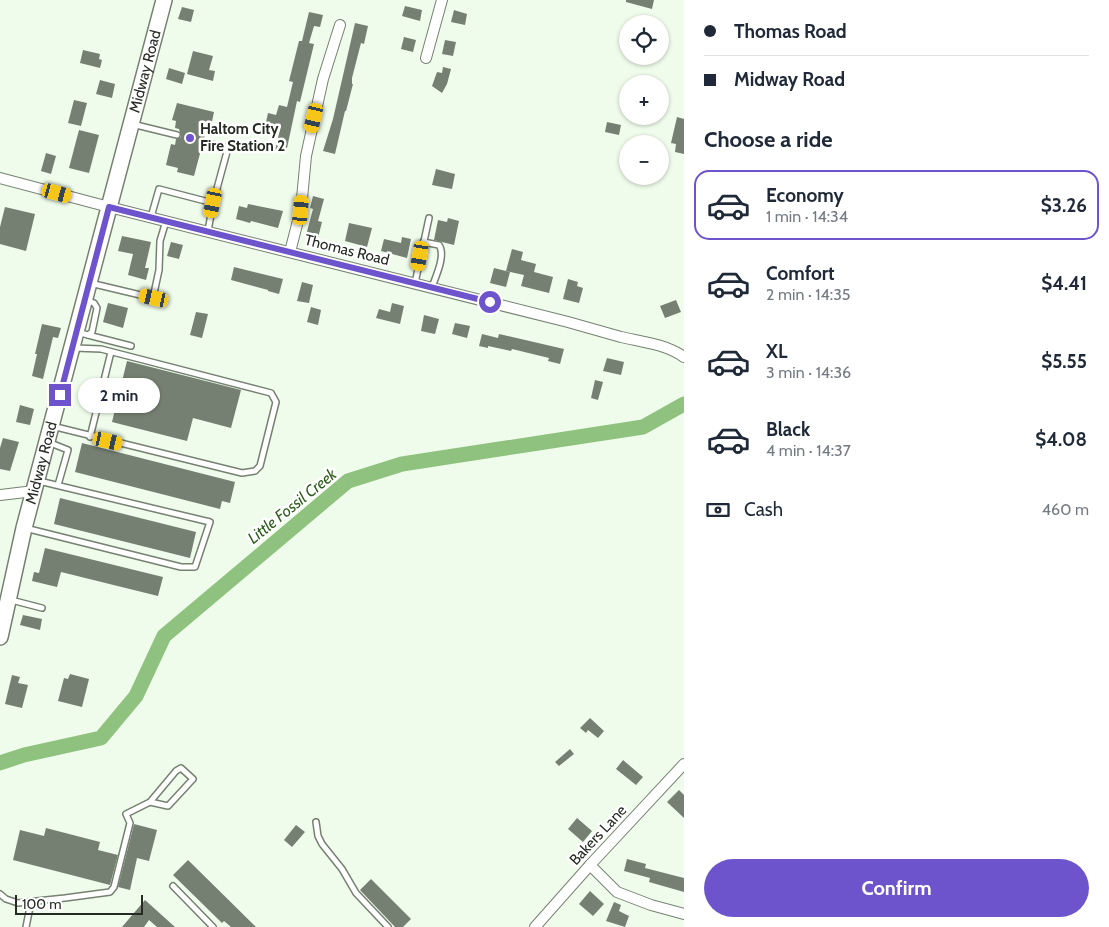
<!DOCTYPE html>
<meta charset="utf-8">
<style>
:root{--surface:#fff;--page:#f6f6f7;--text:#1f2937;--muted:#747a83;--line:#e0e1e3;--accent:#6d54cd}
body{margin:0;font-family:Cabin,sans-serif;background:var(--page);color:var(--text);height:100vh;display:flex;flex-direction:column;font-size:19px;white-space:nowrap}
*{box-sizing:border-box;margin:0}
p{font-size:16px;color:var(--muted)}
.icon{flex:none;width:28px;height:28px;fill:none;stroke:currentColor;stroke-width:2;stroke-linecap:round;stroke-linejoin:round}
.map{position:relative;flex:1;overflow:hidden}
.side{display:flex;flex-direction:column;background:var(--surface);width:425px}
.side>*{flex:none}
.guide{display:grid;align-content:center;height:110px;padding:0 20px;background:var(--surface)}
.tools{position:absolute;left:619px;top:15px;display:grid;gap:10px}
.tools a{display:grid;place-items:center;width:50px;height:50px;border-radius:50%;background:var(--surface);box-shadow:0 1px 4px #0004;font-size:25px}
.scale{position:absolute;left:15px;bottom:12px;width:128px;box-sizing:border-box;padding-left:5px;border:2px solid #252a23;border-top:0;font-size:14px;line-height:18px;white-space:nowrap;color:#252a23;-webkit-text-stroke:4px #fff;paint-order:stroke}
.end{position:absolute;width:22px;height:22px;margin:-11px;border:6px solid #6d54cd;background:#fff;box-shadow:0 0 0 2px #fff}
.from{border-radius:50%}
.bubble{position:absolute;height:35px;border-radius:18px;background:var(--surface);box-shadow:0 1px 4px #0004;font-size:16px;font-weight:700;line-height:35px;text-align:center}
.car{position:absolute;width:15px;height:30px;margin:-15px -8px;border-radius:6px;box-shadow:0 0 4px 1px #0007;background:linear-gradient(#f5c518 24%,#345 0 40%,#f5c518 0 76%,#345 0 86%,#f5c518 0)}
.guide b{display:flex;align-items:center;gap:18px;height:48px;font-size:19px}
.guide b+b{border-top:1px solid var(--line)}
.guide i{width:12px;height:12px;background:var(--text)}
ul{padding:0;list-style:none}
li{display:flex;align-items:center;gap:15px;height:70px;margin:0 10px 8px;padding:0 10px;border:2px solid transparent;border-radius:15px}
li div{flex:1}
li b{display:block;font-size:19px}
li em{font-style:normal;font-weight:700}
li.on{border-color:var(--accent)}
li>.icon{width:45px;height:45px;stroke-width:1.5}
h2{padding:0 20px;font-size:22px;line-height:60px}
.pay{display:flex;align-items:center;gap:12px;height:55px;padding:0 20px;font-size:19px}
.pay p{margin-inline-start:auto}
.action{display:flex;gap:10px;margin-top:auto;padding:10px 20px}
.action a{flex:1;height:58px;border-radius:30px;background:var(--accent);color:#fff;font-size:20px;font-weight:700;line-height:58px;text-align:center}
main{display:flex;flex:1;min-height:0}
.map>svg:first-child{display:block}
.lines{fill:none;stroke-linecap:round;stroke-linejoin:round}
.river{stroke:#8fc27e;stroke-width:15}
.building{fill:#758072}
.lane-casing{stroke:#768172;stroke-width:8}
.street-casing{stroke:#768172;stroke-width:12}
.secondary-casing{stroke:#768172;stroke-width:18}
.lane{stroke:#fff;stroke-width:5}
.street{stroke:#fff;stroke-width:10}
.secondary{stroke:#fff;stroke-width:15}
.route{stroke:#6d54cd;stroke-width:6}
.poi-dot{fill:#6d54cd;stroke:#fff;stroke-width:2}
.labels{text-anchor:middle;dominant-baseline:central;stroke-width:5;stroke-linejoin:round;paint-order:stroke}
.street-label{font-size:15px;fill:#252a23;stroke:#fff}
.poi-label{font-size:15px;font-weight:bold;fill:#252a23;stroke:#fff;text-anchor:start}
.water-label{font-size:16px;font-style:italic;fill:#2e5e1c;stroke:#fff}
</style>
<main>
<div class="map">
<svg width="684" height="927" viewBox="0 0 684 927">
<rect width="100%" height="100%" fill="#effceb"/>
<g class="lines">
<path class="river" d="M0 763 24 755 101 738 136 696 164 636 348 481 402 464 643 427 684 404"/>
</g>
<g class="building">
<path d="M626 0H654L652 9 626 2Z"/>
<path d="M405 6 422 10 420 21 402 16Z"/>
<path d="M182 7 194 10 191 22 178 19Z"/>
<path d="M454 10 467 14 465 25 451 22Z"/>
<path d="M309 12 323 15 320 27 314 26 309 43 314 44 300 102 297 101 286 153 275 150 281 126 266 122 268 113 276 115 279 105 287 107 293 82 289 81 299 41H302Z"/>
<path d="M355 23 368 26 364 44 361 43 352 78V84H353L346 111H345L335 154 323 151 333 119Z"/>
<path d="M404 37 416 40 413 52 401 49Z"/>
<path d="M445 40 456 42 453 56 442 54Z"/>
<path d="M83 50 100 54 99 59 102 60 100 68 80 63Z"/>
<path d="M193 51 213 56 209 70 215 71 213 81 187 74Z"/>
<path d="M443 67 451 69 447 84 442 93 432 86 437 72 442 73Z"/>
<path d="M169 68 185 73 182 84 166 79Z"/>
<path d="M100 80 115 84 112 98 96 94Z"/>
<path d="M74 100 87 103 81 126 68 123Z"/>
<path d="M177 103 214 112 210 131 206 130 204 138 199 141V144L202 146 194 176 177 172 178 168 166 165 171 144 175 145 176 139 180 138 181 136 179 129 175 128 176 121 172 120Z"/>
<path d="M677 117 684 119V154L675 152 676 144 671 143Z"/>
<path d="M607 122 621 125 619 135 605 132Z"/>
<path d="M79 130 99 135 89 173 69 168Z"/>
<path d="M46 153 56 156 51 174 41 171Z"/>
<path d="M436 169 455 174 452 189 432 185Z"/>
<path d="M313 196 324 199 318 221 322 222 318 238 306 235 313 209 310 208Z"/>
<path d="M248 204 283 211 278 228 251 221 250 223 236 219 239 206 247 208Z"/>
<path d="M5 207 35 214 26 251 0 244V227Z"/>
<path d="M448 218 459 221 454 245 434 240 438 220 447 222Z"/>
<path d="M349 223 372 228 367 247 345 241Z"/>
<path d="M122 236 151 242 145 268H149L146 280 128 275 133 254 118 251Z"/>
<path d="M402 237 411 239 407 258 381 251 384 239 401 243Z"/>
<path d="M171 242 183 245 179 259 167 256Z"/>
<path d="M512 249 523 252 521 260 536 264 534 272 553 277 549 293 521 286 524 275 506 271Z"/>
<path d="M234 267 283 279 279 294 268 291V290L231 280Z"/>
<path d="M494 268 510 272 506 287 490 283Z"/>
<path d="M568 279 578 282 577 286 583 288 579 303 563 299Z"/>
<path d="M302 282 313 285 309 303 297 301Z"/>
<path d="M676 300 681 312 665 318 660 306Z"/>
<path d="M108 303 128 308 123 328 103 322Z"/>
<path d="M392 303 404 306 400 324 376 318 379 309 390 312Z"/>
<path d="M311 307 321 310 318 325 307 322Z"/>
<path d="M196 312 208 314 202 338 190 335Z"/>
<path d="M424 315 439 319 435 334 421 331Z"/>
<path d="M455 323 470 326 467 338 452 334Z"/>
<path d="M42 324 61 328 58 338 53 337 43 379 32 376 37 354H35Z"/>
<path d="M482 334 498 338 499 334 564 349 560 364 548 361 549 358 512 349 511 351 488 346V348L479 346Z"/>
<path d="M607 358 624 362 621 375 603 371Z"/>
<path d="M127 361 241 390 231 428 193 418 187 441 112 422Z"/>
<path d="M595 380 603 382 598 400 591 398Z"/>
<path d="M20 405 34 409 30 425 16 422Z"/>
<path d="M3 438 19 442 10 471 0 469V448Z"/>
<path d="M82 443 235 482 230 503 222 501 220 509 75 472Z"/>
<path d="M60 498 196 532 190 558 54 524Z"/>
<path d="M45 548 163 577 158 596 61 572 57 587 32 581 34 572 39 573Z"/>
<path d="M23 615 42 619 40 630 20 625Z"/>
<path d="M70 674 89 679 82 707 58 701 64 678 68 679Z"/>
<path d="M12 675 20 677 18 683 28 685 22 708 5 704Z"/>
<path d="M590 718 604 731 598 738 588 730 586 733 580 728Z"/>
<path d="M570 749 574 754 559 766 555 762Z"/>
<path d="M623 760 643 777 636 785 616 769Z"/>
<path d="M679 790 684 795V818L667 802Z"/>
<path d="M577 818 592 831 583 842 568 829Z"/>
<path d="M134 824 157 830 149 861 137 858 130 890 118 887Z"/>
<path d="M296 825 305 832 292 847 284 840Z"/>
<path d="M46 828 100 842 98 850 118 855 110 885 13 860 20 830 44 836Z"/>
<path d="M627 859 646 864 645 868 684 878V892L649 882 650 878 624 871Z"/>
<path d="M188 860 256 927H231L224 921 222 923 173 875Z"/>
<path d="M371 879 411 919 403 927H395L360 890Z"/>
<path d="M590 891 604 904 593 916 579 904Z"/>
<path d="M145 900 175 927H157L149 920 144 927H122Z"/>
<path d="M614 902 621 905 619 911 629 916 625 927 606 921Z"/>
</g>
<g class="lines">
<defs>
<g id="lane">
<path d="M132 124 177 135"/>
<path d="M203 142 228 148 213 203"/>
<path d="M151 217 159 189 213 203 208 231"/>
<path d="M423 242 439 245C446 255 436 276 432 287"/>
<path d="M90 283 153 298 159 270 160 241 166 221"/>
<path d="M415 283 429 218"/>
<path d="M77 332 88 335 92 332 97 308 94 303 85 300"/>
<path d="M88 335 131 346"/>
<path d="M52 426 242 473 255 471 260 466 276 402 271 393 101 349 75 348"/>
<path d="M90 437 111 352"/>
<path d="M48 442 68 450 58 485"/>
<path d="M25 528 181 567H195L210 522 39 481"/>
<path d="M11 600 42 608"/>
<path d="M316 822 318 836 322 844 342 869 356 893 388 927"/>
<path d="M173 886 213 927"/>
<path d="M0 894 6 899 18 903 65 898 110 892 114 887 130 823 126 814 150 802 176 771 181 768 193 779 168 806 150 802"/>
<path d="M26 927 31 902"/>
</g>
<g id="street">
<path d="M426 58 442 0"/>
<path d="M0 178 109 207 568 322C586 327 603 332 621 337 643 342 665 344 684 357"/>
<path d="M290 252 301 209 306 156 323 79 340 25"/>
<path d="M0 495 34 491"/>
<path d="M590 865 617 892 651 905 684 914"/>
<path d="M535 927 590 865 684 764"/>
</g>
<g id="secondary">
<path id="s1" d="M0 637 24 528 164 0"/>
</g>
</defs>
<use href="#lane" class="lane-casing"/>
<use href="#street" class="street-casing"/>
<use href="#secondary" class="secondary-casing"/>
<use href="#lane" class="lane"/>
<use href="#street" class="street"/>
<use href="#secondary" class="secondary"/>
</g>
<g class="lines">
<path class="route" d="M60 395 109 207 490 302"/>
</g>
<circle class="poi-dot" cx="190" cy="138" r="5"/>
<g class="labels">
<g class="street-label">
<text stroke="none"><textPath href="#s1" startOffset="584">Midway Road</textPath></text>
<text transform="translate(347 250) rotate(14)">Thomas Road</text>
<text stroke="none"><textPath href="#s1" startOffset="179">Midway Road</textPath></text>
<text transform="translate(598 835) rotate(-47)">Bakers Lane</text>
</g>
<g class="poi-label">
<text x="200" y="129">Haltom City<tspan x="200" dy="17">Fire Station 2</tspan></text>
</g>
<g class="water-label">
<text transform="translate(292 506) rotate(-39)">Little Fossil Creek</text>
</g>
</g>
</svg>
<div class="tools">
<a><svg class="icon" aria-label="locate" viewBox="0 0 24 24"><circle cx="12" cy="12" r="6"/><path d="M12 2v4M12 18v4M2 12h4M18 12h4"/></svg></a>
<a>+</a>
<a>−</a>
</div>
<div class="scale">100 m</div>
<i class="end from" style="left:490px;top:302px"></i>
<i class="end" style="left:60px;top:395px"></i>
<div class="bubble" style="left:78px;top:378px;width:82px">2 min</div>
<i class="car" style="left:314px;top:118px;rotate:193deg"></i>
<i class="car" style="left:57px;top:193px;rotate:105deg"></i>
<i class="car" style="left:213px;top:203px;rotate:191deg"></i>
<i class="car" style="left:301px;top:210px;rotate:5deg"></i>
<i class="car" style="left:420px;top:256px;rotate:190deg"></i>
<i class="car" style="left:154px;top:298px;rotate:283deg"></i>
<i class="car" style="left:108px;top:441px;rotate:103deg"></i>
</div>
<section class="side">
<div class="guide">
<b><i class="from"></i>Thomas Road</b>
<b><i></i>Midway Road</b>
</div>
<h2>Choose a ride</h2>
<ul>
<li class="on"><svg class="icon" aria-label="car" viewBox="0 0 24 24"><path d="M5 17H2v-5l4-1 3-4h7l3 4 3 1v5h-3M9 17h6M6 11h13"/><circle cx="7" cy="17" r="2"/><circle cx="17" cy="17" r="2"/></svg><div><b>Economy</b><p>1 min · 14:34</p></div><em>$3.26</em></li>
<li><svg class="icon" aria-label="car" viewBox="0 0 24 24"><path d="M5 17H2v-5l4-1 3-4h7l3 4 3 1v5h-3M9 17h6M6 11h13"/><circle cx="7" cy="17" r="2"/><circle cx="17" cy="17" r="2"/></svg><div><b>Comfort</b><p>2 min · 14:35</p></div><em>$4.41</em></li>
<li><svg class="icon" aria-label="car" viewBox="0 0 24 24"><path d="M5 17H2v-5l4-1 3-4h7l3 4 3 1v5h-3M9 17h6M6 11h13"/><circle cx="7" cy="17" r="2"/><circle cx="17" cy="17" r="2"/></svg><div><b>XL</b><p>3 min · 14:36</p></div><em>$5.55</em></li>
<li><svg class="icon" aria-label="car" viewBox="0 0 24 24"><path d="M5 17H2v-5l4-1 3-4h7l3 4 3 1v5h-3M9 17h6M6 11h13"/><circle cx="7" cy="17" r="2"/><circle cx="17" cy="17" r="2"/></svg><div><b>Black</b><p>4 min · 14:37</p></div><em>$4.08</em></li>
</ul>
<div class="pay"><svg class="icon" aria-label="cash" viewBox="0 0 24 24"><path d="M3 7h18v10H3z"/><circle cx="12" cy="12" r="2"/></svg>Cash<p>460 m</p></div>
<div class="action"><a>Confirm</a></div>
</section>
</main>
